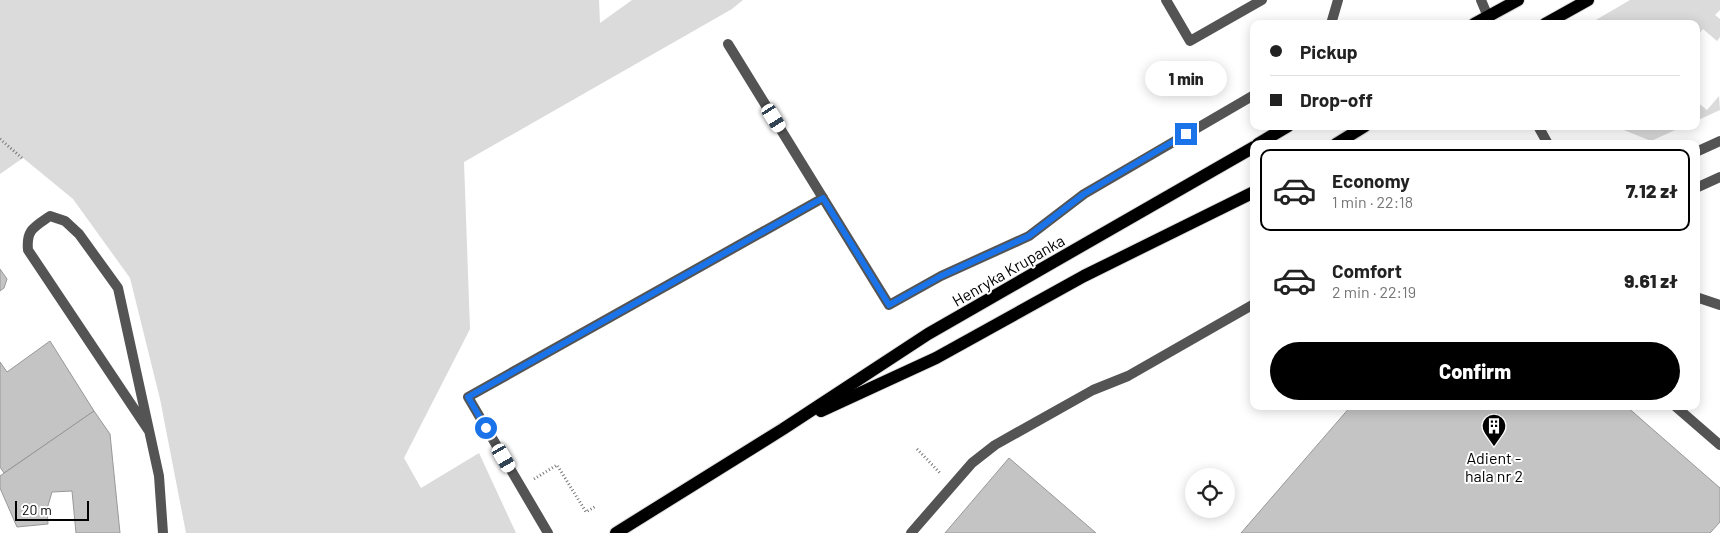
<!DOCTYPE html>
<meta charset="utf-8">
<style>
:root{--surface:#fff;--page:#f2f2f2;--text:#222;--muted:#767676;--line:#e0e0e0;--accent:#000}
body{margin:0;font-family:Barlow,sans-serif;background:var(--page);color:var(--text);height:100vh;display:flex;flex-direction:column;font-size:19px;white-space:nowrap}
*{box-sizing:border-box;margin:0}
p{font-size:16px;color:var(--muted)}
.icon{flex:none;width:28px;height:28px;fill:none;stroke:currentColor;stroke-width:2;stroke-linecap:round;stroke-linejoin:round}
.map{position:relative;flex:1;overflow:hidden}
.panel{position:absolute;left:1250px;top:140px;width:450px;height:270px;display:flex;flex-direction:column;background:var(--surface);border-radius:10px;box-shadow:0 2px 12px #0003}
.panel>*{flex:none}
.top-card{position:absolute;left:1250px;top:20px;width:450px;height:110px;border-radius:10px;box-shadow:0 2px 12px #0003;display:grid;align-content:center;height:110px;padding:0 20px;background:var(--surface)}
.tools{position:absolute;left:1185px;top:468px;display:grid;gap:10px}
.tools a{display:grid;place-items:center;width:50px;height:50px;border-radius:50%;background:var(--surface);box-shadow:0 2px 12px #0003;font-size:25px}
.scale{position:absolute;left:15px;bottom:12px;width:74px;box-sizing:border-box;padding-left:5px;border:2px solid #000;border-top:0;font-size:14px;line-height:18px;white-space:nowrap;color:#000;-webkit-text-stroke:4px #fff;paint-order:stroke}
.end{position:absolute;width:22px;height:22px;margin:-11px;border:6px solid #1a73e8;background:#fff;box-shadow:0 0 0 2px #fff}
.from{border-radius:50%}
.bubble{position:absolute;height:35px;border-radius:18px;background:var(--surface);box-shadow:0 2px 12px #0003;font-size:16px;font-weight:800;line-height:35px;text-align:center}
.car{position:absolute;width:15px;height:30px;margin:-15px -8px;border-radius:6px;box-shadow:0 0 4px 1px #0007;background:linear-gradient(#fff 24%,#345 0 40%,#fff 0 76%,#345 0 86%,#fff 0)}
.top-card b{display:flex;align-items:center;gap:18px;height:48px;font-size:19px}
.top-card b+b{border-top:1px solid var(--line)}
.top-card i{width:12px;height:12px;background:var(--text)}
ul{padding:9px 0 0;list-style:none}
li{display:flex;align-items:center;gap:15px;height:82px;margin:0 10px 8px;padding:0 10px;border:2px solid transparent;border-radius:10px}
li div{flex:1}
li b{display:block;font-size:19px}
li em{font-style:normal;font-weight:800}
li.current{border-color:var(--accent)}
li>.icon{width:45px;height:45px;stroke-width:1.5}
.action{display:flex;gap:10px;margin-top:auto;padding:10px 20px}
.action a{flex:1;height:58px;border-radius:30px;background:var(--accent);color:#fff;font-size:20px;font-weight:800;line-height:58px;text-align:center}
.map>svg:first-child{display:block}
.green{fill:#dbdbdb}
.building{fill:#c4c4c4;stroke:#989898}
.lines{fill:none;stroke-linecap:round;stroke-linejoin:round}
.primary-casing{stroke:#dbdbdb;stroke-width:14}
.path{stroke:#767676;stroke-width:3;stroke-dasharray:1 2.5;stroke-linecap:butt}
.lane{stroke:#545454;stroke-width:10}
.street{stroke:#545454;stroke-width:10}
.primary{stroke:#000;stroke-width:12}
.route{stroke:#1a73e8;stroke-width:6}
.labels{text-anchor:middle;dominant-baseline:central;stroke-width:4;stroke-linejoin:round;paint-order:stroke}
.street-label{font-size:16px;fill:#000;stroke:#fff}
.poi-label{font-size:16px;fill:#000;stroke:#fff}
</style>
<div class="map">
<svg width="1720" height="533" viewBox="0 0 1720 533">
<rect width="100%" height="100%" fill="#fff"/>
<g class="green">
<path d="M0 0H599L600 23 632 0H743L732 9 464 162 470 329 404 458 421 488 479 453 516 533H186L160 399 130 278 73 199 23 158 0 174Z"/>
<path d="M1630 0H1720V10L1715 15 1720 19V37L1717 41 1703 29 1696 37V24H1589Z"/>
<path d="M1719 96 1720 110 1696 121V101L1707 110Z"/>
<path d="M1614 126H1684L1651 141Z"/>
</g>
<g class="building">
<path d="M0 269 7 279 4 288 0 291Z"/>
<path d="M50 341 94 411 4 473 0 467V362L7 372Z"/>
<path d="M1351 406H1626L1720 488V522L1710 533H1241Z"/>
<path d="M94 411 110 434 120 533H76L72 491 52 492 47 509 48 524 17 527 0 488V476Z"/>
<path d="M1009 458 1096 533H945Z"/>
</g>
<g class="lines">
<defs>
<g id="primary">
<path d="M1474 24 1518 0"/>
<path d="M1545 24 1588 0"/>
<path d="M1258 144 1288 126"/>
<path d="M1336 144 1365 126"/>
<path d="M821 411 936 358 1084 276 1254 192"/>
<path d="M616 533 783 429 928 334 1254 147"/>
</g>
</defs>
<use href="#primary" class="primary-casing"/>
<g class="path">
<path d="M0 139 22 158"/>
<path d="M917 449 941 474"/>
<path d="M534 479 557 465 586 512 596 506"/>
</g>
<g class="lane">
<path d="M1166 0 1190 41 1262 0"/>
<path d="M1331 24 1338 0"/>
<path d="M728 44 889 305 941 276 1029 236 1084 194 1254 95"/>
<path d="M1538 126 1548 144"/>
<path d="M1696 152 1720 141"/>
<path d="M1696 188 1720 177"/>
<path d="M1696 297 1720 305"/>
<path d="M1675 406 1720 445"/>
<path d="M149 431 28 250C26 230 34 227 50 216L65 221 79 234 118 288 159 476 163 533"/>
<path d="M548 533 468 397 823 198"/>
<path d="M911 533 972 463 995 445 1093 390 1128 376 1254 304"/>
</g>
<path class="street" d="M1481 0 1491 24"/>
<use href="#primary" class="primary"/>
</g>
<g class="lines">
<path class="route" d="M486 428 468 397 823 198 889 305 941 276 1029 236 1084 194 1186 134"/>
</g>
<defs>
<symbol id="building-pin" viewBox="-11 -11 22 30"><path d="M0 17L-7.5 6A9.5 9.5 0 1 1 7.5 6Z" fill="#000" stroke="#fff"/><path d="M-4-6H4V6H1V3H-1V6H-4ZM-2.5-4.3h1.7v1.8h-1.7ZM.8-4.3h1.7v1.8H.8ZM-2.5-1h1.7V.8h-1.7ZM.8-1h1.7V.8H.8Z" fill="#fff"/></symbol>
</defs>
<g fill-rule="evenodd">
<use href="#building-pin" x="1480" y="412" width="28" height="38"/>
</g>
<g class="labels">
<g class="street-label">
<text transform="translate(1008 270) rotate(-30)">Henryka Krupanka</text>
</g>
<g class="poi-label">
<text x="1494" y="457">Adient -<tspan x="1494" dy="18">hala nr 2</tspan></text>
</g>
</g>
</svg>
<div class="tools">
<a><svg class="icon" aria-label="locate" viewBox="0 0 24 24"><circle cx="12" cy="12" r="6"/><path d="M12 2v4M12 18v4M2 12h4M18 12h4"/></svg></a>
</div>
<div class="scale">20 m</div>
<i class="end from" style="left:486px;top:428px"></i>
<i class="end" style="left:1186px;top:134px"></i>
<div class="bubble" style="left:1145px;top:61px;width:82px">1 min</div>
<i class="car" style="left:774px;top:118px;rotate:148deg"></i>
<i class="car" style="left:504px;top:458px;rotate:150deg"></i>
<div class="top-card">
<b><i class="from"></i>Pickup</b>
<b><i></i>Drop-off</b>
</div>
<section class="panel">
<ul>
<li class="current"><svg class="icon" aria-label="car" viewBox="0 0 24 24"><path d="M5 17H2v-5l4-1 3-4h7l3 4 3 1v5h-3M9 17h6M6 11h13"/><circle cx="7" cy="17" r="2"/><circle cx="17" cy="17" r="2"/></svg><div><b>Economy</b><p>1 min · 22:18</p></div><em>7.12 zł</em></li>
<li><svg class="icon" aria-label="car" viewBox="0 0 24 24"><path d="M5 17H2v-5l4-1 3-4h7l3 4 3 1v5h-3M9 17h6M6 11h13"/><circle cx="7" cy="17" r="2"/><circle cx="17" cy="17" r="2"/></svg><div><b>Comfort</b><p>2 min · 22:19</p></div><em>9.61 zł</em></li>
</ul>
<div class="action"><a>Confirm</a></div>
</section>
</div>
